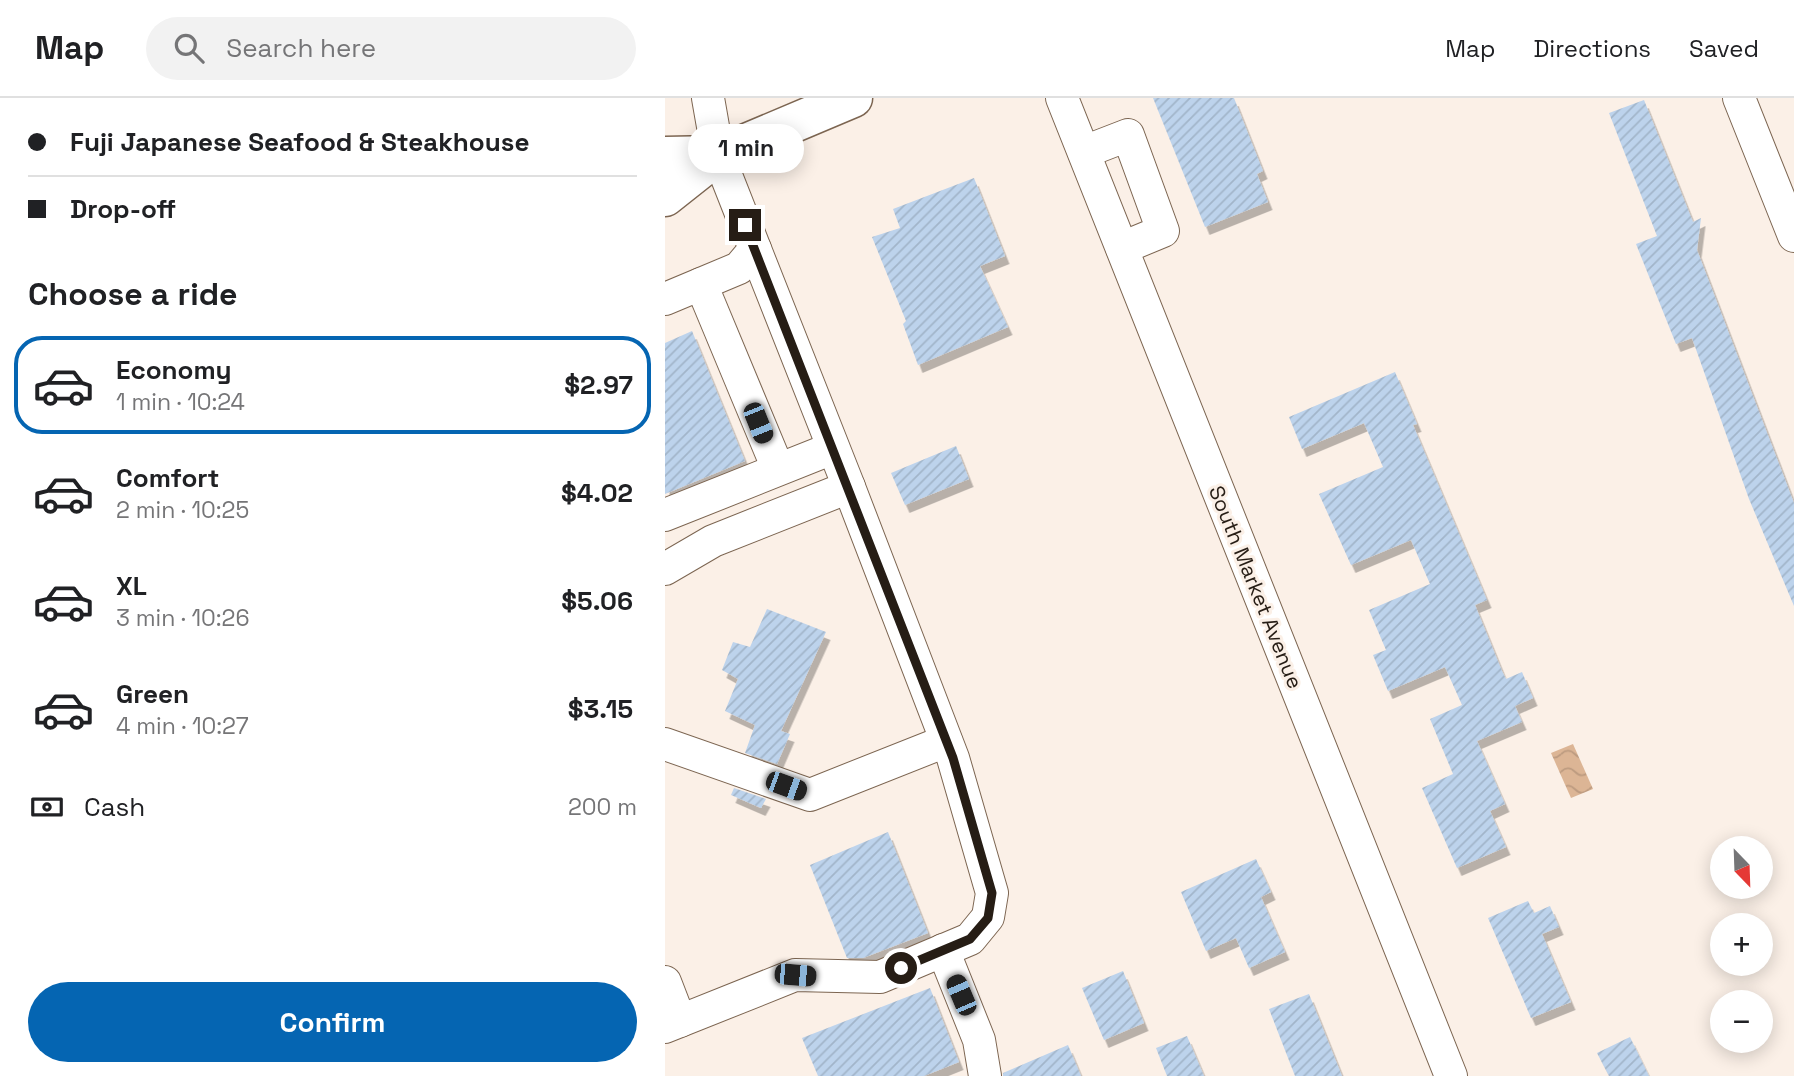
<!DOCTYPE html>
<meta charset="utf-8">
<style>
:root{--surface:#fff;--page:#f2f2f2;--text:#202124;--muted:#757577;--line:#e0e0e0;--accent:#0565b2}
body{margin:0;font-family:"Space Grotesk",sans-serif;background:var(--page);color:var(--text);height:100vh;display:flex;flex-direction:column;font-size:26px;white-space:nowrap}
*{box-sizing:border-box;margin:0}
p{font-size:23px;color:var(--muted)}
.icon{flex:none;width:38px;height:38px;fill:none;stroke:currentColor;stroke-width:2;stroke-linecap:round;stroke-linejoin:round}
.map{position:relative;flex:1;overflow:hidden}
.sheet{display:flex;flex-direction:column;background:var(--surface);width:665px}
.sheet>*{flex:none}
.top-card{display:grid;align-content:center;height:154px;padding:0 28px;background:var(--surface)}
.needle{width:46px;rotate:157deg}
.buttons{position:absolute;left:1045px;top:738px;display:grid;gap:14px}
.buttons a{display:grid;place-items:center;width:63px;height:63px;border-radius:50%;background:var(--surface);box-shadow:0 4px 18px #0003;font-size:35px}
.end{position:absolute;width:32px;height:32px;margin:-16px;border:9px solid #261d15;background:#fff;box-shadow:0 0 0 4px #fff}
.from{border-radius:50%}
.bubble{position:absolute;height:49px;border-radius:24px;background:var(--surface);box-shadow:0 4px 18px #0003;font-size:23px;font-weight:600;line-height:49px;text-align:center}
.car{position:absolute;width:21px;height:42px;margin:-21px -10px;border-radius:9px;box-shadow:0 0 5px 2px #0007;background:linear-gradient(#222 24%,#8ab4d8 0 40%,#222 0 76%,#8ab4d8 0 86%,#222 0)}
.top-card b{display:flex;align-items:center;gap:24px;height:66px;font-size:26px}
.top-card b+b{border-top:2px solid var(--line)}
.top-card i{width:18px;height:18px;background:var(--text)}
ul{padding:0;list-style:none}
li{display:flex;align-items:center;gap:21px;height:98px;margin:0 14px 10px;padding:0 14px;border:4px solid transparent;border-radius:28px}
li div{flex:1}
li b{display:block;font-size:26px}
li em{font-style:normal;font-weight:600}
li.current{border-color:var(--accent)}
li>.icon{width:63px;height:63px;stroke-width:1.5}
h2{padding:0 28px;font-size:32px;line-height:84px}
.pay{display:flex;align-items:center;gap:18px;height:77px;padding:0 28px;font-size:26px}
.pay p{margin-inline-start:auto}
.primary-button{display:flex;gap:14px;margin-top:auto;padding:14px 28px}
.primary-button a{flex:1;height:80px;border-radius:42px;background:var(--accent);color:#fff;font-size:28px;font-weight:600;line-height:80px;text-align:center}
header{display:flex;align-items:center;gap:42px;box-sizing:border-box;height:98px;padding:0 35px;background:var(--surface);border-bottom:2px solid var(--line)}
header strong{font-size:33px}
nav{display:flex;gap:38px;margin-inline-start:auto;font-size:24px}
.search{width:490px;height:63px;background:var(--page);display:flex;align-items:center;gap:18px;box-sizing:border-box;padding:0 24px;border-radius:38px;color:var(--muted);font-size:26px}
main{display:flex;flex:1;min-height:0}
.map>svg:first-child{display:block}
.water{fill:url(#water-waves)}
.building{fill:url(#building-hatch);filter:url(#shadow)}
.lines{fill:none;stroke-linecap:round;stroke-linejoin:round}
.minor-casing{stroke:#7c6551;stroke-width:34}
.major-casing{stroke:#7c6551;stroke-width:41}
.minor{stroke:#fff;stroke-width:32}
.major{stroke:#fff;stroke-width:38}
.route{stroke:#261d15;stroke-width:9}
.labels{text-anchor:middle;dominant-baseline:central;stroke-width:6;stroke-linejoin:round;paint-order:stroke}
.street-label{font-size:21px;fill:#261d15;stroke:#fbf0e7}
</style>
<header>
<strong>Map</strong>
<div class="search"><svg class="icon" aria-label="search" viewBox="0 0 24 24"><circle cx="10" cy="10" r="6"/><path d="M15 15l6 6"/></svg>Search here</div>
<nav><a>Map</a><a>Directions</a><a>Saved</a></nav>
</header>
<main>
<section class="sheet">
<div class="top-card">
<b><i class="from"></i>Fuji Japanese Seafood &amp; Steakhouse</b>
<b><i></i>Drop-off</b>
</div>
<h2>Choose a ride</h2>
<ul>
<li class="current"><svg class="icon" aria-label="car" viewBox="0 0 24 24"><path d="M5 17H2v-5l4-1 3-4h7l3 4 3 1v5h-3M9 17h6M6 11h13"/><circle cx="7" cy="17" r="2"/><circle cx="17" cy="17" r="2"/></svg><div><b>Economy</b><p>1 min · 10:24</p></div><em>$2.97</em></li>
<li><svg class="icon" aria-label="car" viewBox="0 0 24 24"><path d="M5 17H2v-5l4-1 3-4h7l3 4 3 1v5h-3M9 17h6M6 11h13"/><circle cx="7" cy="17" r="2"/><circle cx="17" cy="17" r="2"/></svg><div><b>Comfort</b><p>2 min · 10:25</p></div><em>$4.02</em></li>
<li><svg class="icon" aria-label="car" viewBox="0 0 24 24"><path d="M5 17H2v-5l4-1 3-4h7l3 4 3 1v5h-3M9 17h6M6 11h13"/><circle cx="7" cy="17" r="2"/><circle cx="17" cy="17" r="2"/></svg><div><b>XL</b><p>3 min · 10:26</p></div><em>$5.06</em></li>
<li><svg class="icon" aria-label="car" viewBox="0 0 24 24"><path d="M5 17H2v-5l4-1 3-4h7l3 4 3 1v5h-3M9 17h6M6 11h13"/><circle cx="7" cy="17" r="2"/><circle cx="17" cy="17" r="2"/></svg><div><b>Green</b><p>4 min · 10:27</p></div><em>$3.15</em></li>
</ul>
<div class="pay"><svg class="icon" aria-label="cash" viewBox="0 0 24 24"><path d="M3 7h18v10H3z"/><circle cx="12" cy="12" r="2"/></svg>Cash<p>200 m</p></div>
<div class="primary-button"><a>Confirm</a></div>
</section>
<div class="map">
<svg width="1129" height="978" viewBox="0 0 1129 978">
<defs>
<pattern id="water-waves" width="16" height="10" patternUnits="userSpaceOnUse" patternTransform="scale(1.75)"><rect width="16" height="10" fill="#dcb595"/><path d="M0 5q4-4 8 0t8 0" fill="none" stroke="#bd9b80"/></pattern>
<pattern id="building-hatch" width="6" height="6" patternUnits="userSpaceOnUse" patternTransform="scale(1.75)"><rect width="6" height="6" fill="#bdd3ec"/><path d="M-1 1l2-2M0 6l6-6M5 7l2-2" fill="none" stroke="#a2b5ca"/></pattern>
<filter id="shadow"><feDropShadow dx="4.5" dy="8" stdDeviation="0" flood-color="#0004"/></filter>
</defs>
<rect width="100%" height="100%" fill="#fbf0e7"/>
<path class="water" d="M908 646 928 691 906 700 886 655Z"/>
<g class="building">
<path d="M488 0H569L598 73 592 76 603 104 540 129Z"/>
<path d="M979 2 1028 124 1036 120 1032 152 1129 405V508L1084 401 1027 240 1011 246 971 146 992 138 944 15Z"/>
<path d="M309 80 340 158 315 168 343 229 253 267 238 226 241 223 207 139 235 130 228 111Z"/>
<path d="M27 233 80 363 0 396V245Z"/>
<path d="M730 274 752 326 748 327 822 502 810 507 837 573 841 581 857 574 868 600 850 608 857 624 812 643 840 706 825 713 841 749 792 770 757 690 788 676 765 621 797 607 780 569 723 593 708 557 721 552 704 512 765 486 746 442 686 467 654 396 718 369 699 325 637 351 624 319Z"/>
<path d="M291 348 304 381 240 407 226 375Z"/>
<path d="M102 511 161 534 116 633 125 636 112 666 80 655 90 627 60 613 73 581 57 572 68 544 85 549Z"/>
<path d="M69 690 101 701 96 710 66 697Z"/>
<path d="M223 734 263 835 198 860H182L145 767Z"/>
<path d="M591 761 606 794 596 799 620 854 584 870 571 840 541 853 516 794Z"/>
<path d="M863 803 869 815 885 808 894 829 877 836 906 904 866 920 823 820Z"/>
<path d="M458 873 479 925 439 942 417 890Z"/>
<path d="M265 890 294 964 259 978H153L137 940Z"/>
<path d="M644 896 677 978H630L604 911Z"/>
<path d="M522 938 539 978H502L491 950Z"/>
<path d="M965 939 984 978H944L932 955Z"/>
<path d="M403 947 416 978H338V975Z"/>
</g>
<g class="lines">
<defs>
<g id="minor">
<path d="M397 0 786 978"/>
<path d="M1074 0 1129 138"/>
<path d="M419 54 463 37 498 133 457 150"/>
<path d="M36 186 113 371"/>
<path d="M0 201 74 170 90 151 53 57 43 0"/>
<path d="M0 417 168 350"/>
<path d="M0 471 48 443 184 389 90 151"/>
<path d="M0 646 145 697 281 643"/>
<path d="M278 852 314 942 320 978"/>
<path d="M0 884 15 923"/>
<path d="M0 929 130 877 215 879 305 841 323 819 327 795 288 660 184 389"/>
</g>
<g id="major">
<path d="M0 58 53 57"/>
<path d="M0 99 53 57 188 0"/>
</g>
</defs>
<use href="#minor" class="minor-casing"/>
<use href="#major" class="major-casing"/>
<use href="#minor" class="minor"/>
<use href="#major" class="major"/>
</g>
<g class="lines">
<path class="route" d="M80 127 288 660 327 795 323 820 305 841 236 870"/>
</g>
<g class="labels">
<g class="street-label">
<text transform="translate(591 489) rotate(68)">South Market Avenue</text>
</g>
</g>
</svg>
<div class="buttons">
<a><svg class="needle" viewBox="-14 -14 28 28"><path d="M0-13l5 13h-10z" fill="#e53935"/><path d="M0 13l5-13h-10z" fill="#757577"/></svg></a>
<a>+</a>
<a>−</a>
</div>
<i class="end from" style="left:236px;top:870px"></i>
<i class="end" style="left:80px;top:127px"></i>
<div class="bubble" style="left:23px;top:26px;width:116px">1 min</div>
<i class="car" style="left:93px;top:325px;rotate:158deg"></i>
<i class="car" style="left:121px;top:688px;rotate:110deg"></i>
<i class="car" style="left:130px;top:877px;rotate:95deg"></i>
<i class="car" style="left:296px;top:897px;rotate:337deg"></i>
</div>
</main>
